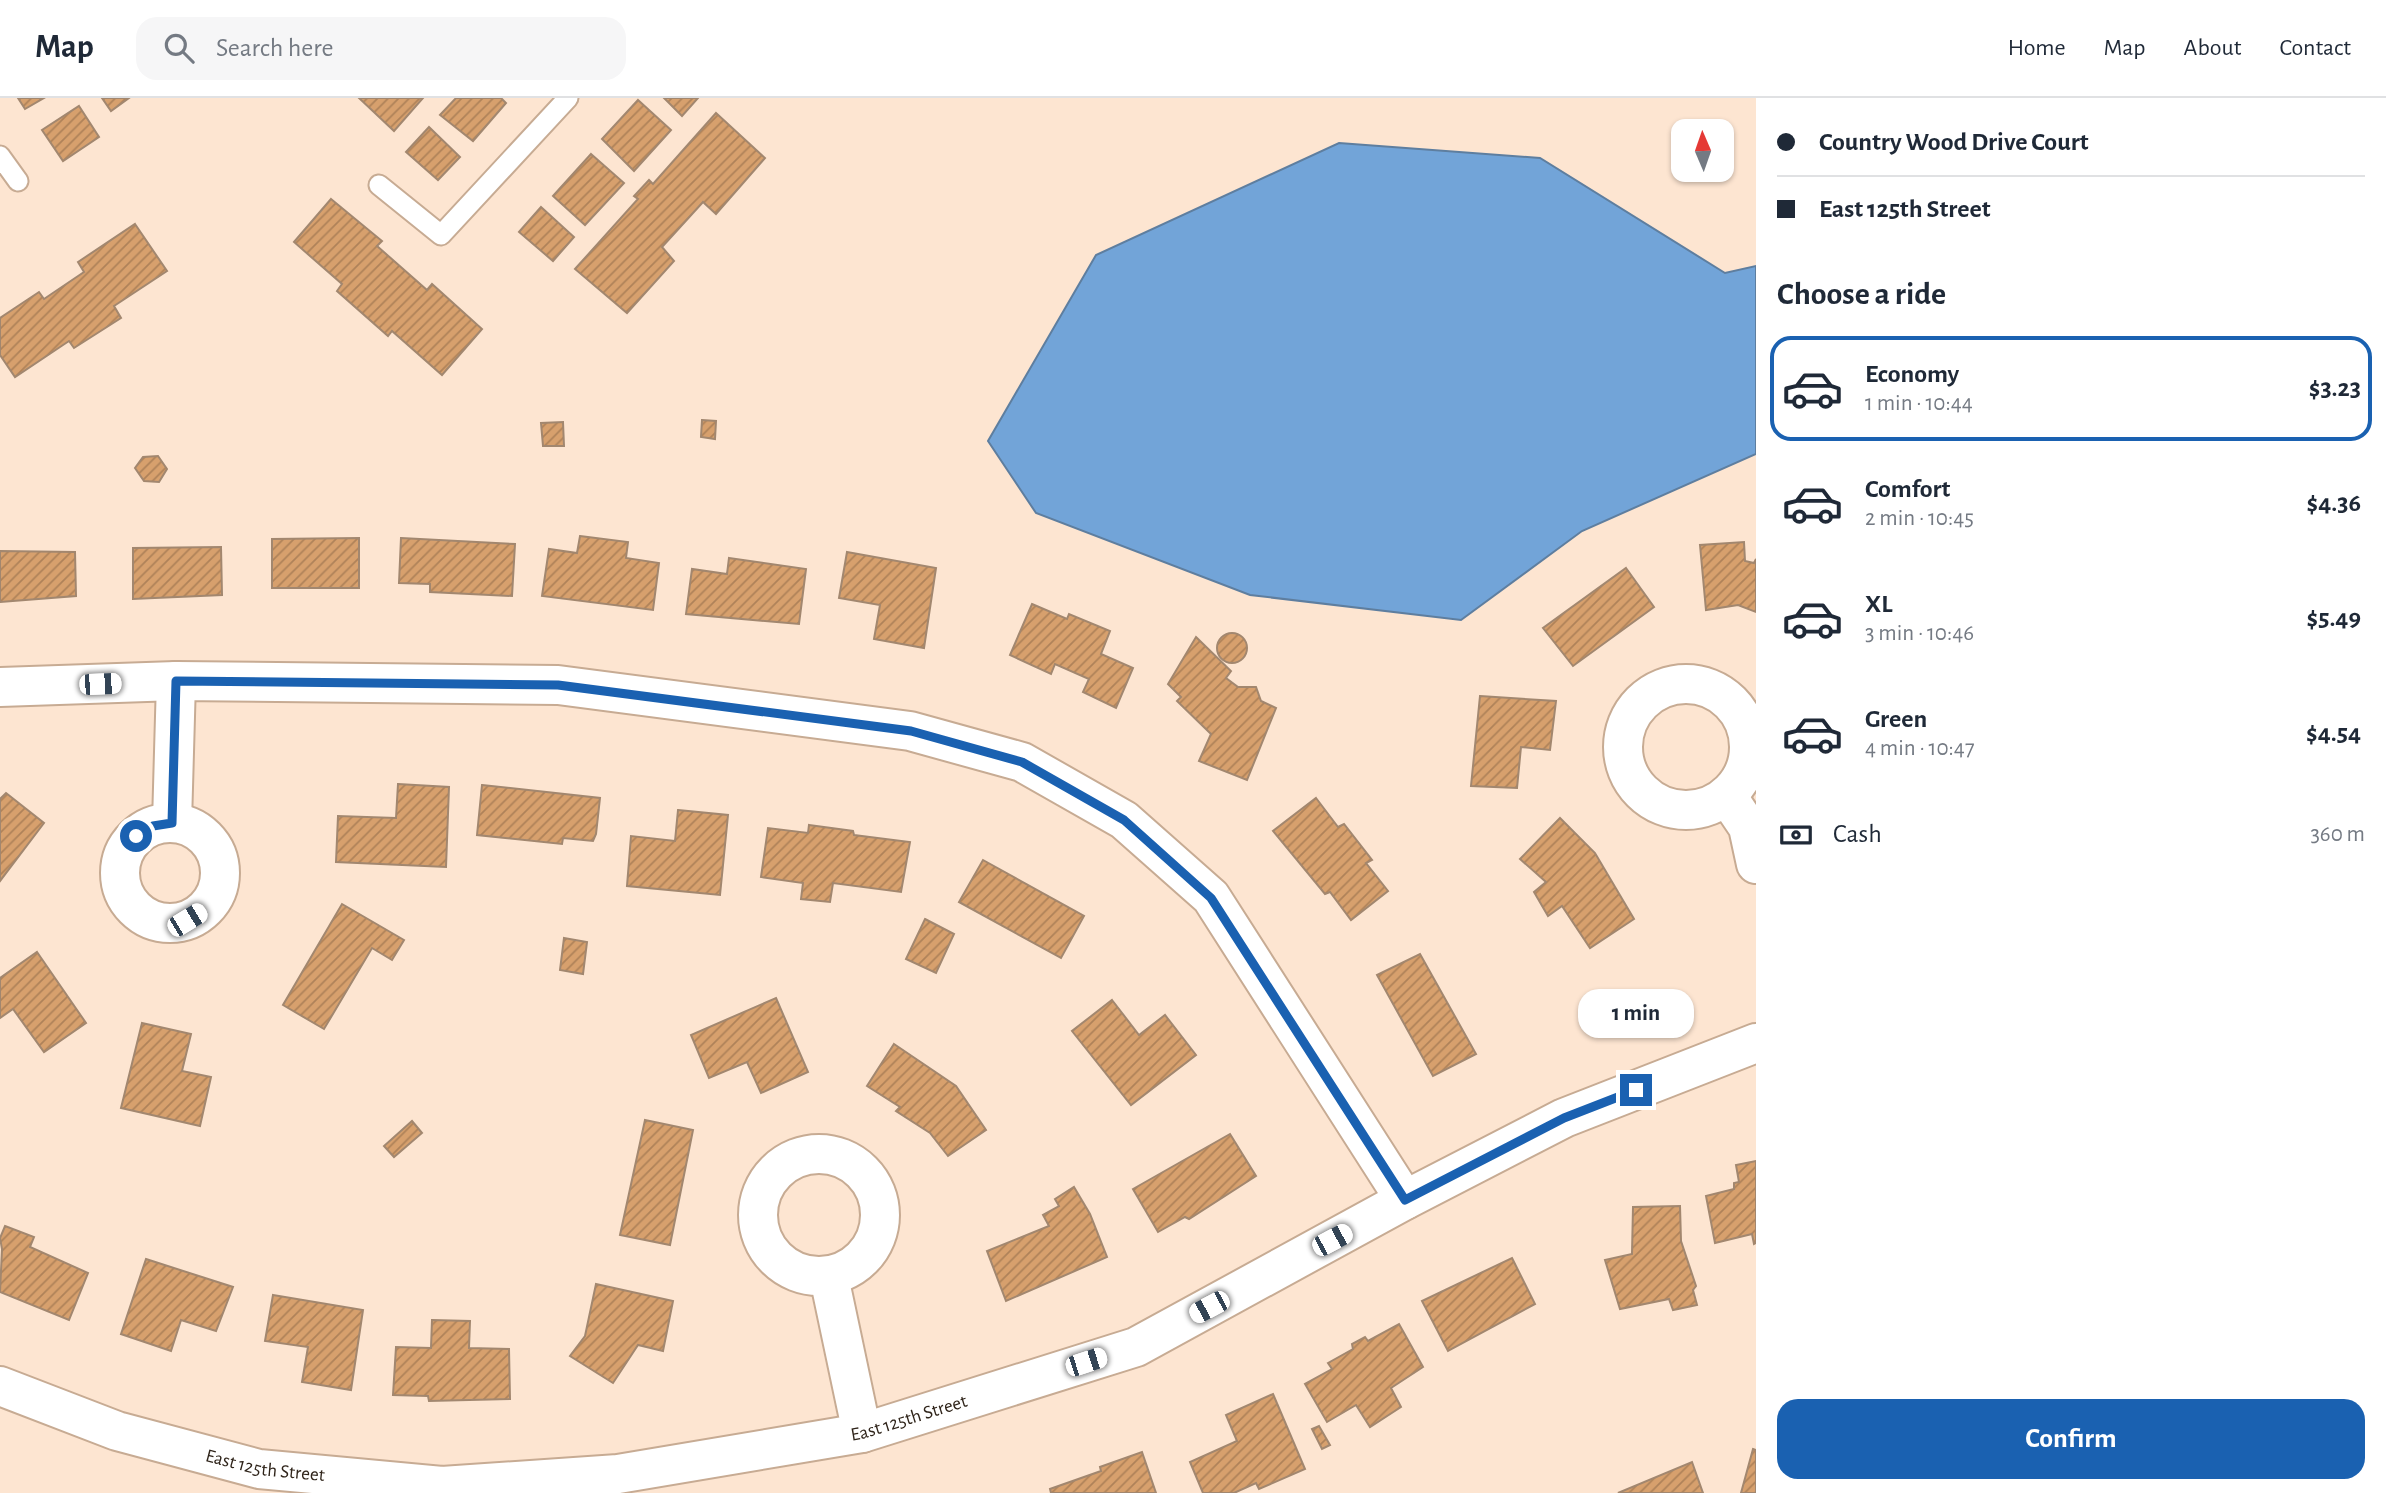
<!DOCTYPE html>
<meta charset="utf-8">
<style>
:root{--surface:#fff;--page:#f6f6f7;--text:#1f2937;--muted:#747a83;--line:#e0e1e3;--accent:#1a61b1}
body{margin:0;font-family:"Alegreya Sans",sans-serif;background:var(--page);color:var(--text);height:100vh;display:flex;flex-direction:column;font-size:26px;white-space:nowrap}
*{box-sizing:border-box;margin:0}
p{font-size:23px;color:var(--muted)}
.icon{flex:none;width:38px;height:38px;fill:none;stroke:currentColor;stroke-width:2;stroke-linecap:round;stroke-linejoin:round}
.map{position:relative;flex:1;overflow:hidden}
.drawer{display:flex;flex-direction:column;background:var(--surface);width:630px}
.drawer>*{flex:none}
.top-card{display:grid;align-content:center;height:154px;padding:0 21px;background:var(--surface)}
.needle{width:46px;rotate:358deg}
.tools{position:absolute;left:1671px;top:21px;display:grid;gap:14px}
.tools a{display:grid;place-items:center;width:63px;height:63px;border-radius:14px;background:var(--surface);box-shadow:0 2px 5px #0004;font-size:35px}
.end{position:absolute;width:32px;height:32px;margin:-16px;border:9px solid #1a61b1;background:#fff;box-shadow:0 0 0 4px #fff}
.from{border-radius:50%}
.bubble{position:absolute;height:49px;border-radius:21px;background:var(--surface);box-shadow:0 2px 5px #0004;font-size:23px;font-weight:600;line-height:49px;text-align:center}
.car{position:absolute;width:21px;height:42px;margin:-21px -10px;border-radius:9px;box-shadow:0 0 5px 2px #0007;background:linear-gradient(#fff 24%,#345 0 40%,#fff 0 76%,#345 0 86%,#fff 0)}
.top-card b{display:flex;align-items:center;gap:24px;height:66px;font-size:26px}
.top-card b+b{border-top:2px solid var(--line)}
.top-card i{width:18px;height:18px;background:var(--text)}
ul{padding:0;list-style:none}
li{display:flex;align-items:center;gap:21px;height:105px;margin:0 14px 10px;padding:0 7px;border:4px solid transparent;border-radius:21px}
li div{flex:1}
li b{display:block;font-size:26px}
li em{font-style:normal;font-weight:600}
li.current{border-color:var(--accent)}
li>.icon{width:63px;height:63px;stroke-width:1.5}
h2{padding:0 21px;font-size:32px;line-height:84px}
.pay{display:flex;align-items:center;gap:18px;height:77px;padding:0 21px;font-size:26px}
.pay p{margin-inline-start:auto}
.primary-button{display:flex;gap:14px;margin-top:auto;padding:14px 21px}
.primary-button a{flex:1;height:80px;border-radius:21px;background:var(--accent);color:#fff;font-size:28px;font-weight:600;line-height:80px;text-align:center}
header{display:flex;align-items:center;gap:42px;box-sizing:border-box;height:98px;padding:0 35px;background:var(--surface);border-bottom:2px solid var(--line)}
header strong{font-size:33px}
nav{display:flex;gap:38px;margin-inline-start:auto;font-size:24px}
.search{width:490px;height:63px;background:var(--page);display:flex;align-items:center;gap:18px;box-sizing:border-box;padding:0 24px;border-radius:21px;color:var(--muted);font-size:26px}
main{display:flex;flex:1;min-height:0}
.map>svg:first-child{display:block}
.water{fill:#72a4d8;stroke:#5e7e9f;stroke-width:2}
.building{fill:url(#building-hatch);stroke:#a2876f;stroke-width:2}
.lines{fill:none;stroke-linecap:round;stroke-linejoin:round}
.service-casing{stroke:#c7ab93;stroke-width:23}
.minor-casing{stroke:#c7ab93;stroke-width:42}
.service{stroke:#fff;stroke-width:19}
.minor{stroke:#fff;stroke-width:38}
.route{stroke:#1a61b1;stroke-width:9}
.labels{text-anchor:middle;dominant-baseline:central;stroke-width:5;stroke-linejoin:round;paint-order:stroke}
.street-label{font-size:19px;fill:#2f241a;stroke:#fcf6f1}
</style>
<header>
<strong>Map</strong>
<div class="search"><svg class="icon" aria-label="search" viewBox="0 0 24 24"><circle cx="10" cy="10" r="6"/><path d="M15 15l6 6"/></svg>Search here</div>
<nav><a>Home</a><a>Map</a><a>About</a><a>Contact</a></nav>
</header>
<main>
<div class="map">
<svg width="1756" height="1395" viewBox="0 0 1756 1395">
<defs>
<pattern id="building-hatch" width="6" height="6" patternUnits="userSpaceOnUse" patternTransform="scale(1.75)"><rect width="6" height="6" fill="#d7a06d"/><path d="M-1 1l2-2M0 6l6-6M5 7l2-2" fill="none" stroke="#af8259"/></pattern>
</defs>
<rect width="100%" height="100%" fill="#fde5d1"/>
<path class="water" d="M1339 45 1540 60 1725 175 1756 168V356L1582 433 1461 522 1250 497 1036 415 988 343 1096 157Z"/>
<g class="building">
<path d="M18 0H44L25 11Z"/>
<path d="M102 0H129L111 13Z"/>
<path d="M359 0H423L394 33Z"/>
<path d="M456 0H501L506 5 473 43 440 17Z"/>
<path d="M664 0H698L682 18Z"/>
<path d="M638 2 671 32 634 73 602 41Z"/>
<path d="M79 8 99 39 63 63 42 32Z"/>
<path d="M716 15 765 60 716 116 703 104 662 149 674 163 627 215 575 171 638 101 634 98 649 82 653 86Z"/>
<path d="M429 29 460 59 438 82 406 54Z"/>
<path d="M591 56 624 85 585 127 553 98Z"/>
<path d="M331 101 382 143 377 148 427 192 432 186 482 231 442 277 392 233 388 238 337 193 342 186 294 144Z"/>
<path d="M541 109 574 139 553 163 519 134Z"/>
<path d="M135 126 167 173 114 208 121 220 74 250 69 243 15 279 0 257V220L39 194 44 201 84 174 78 164Z"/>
<path d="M702 322 716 323 715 341 701 339Z"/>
<path d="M563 324 564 348H543L541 325Z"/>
<path d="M158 358 167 371 159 384 144 383 135 370 143 359Z"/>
<path d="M580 438 628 444 626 460 659 465 653 512 542 498 549 451 577 455Z"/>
<path d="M359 440V490H272V441Z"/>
<path d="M401 440 515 446 512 498 430 494V486L399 485Z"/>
<path d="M1744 444 1745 463 1754 465 1756 461V514L1738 507 1706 512 1700 447Z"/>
<path d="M221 449 222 497 133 501V450Z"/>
<path d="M0 453 75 454 76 498 0 504Z"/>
<path d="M847 454 936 470 924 550 874 541 880 507 839 500Z"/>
<path d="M729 460 806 471 799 526 686 516 692 471 727 476Z"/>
<path d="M1626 470 1654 509 1573 568 1543 530Z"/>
<path d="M1032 506 1067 521 1069 516 1110 533 1101 556 1133 570 1116 610 1083 594 1089 581 1055 566 1051 576 1010 557Z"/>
<circle cx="1232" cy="550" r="15"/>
<path d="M1196 539 1231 573 1226 580 1238 589H1256L1261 603 1276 610 1247 682 1199 663 1211 636 1177 603 1181 599 1168 586Z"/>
<path d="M1480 598 1556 603 1550 652 1521 649 1517 690 1471 688Z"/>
<path d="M398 686 449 689 446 769 336 764 338 718 396 720Z"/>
<path d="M482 687 600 700 596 736 593 743 563 740 562 746 477 737Z"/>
<path d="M6 695 44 725 0 783V701Z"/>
<path d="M1316 700 1338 729 1344 726 1372 762 1366 765 1388 793 1351 822 1330 794 1325 796 1273 733Z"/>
<path d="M678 712 728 717 720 797 627 788 631 738 675 743Z"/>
<path d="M1560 720 1595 755 1634 821 1590 850 1562 808 1548 818 1534 794 1546 784 1520 761Z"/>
<path d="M809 727 853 733 854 737 910 744 901 794 833 785 830 804 801 801 803 785 761 779 768 730 808 735Z"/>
<path d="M983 762 1084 818 1061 860 959 804Z"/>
<path d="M342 806 404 842 392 862 372 850 324 931 283 907Z"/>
<path d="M925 821 954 836 936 875 906 861Z"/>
<path d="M564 840 587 844 583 876 560 872Z"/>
<path d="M37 854 86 925 44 954 13 911 0 920V880Z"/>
<path d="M1420 856 1476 956 1433 978 1377 877Z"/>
<path d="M776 900 808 974 761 995 747 964 709 980 691 937Z"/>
<path d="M1112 902 1139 937 1165 917 1196 957 1131 1007 1072 933Z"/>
<path d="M142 925 191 936 182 973 211 979 200 1028 121 1010Z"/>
<path d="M894 946 956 988 986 1032 948 1058 930 1035 896 1013 900 1009 867 988Z"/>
<path d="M645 1022 693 1032 670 1147 620 1137Z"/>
<path d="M412 1023 422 1035 394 1059 384 1048Z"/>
<path d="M1230 1036 1256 1078 1189 1121 1185 1119 1158 1134 1133 1091Z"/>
<path d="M1756 1063V1145L1754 1146 1752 1136 1715 1145 1706 1098 1734 1091V1085L1739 1084 1736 1067Z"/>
<path d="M1074 1089 1090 1116 1107 1159 1006 1203 987 1153 1049 1128 1043 1117 1059 1108 1055 1101Z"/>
<path d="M1680 1108 1681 1143 1696 1188 1693 1192 1697 1207 1673 1212 1669 1201 1620 1211 1605 1162 1632 1156 1633 1109Z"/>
<path d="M5 1128 34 1139 30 1149 88 1175 69 1222 0 1194 2 1151 0 1140Z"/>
<path d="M1512 1160 1535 1206 1448 1253 1422 1203Z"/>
<path d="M146 1161 233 1189 216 1233 181 1222 171 1253 121 1236Z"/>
<path d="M596 1186 673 1203 663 1253 638 1247 613 1285 570 1258 585 1238Z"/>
<path d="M273 1197 363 1212 351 1292 302 1284 308 1249 265 1243Z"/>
<path d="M432 1222 470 1223 469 1250 509 1251 510 1301 429 1303 428 1298 393 1297 396 1249 431 1250Z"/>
<path d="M1399 1226 1423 1269 1391 1290 1401 1309 1370 1329 1356 1307 1327 1324 1305 1286 1332 1271 1328 1265 1353 1251 1352 1246 1365 1239 1368 1243Z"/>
<path d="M1273 1296 1305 1371 1259 1391 1256 1385 1234 1395H1203L1190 1364 1237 1343 1226 1317Z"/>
<path d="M1319 1328 1330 1347 1322 1351 1312 1331Z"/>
<path d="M1753 1351 1756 1352V1395H1741Z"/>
<path d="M1142 1354 1156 1395H1051L1050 1391 1101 1373 1100 1369Z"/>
<path d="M1692 1364 1703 1395H1618Z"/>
</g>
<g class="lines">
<defs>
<g id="service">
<path d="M0 58 18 83"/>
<path d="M379 87 441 137 568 0"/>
</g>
<g id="minor">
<circle cx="1686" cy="649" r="63"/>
<path d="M0 589 176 583 558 587 910 633 1022 664 1124 722 1211 799 1405 1102"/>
<path d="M1727 698 1748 729 1756 766"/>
<path d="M172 725 176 583"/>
<circle cx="170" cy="775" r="50"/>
<circle cx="819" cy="1117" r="61"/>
<path d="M829 1179 862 1335"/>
<path id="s1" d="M0 1288 117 1333 259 1371 442 1388 618 1376 862 1335 1136 1249 1405 1102 1564 1020 1756 945"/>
</g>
</defs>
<use href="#service" class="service-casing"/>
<use href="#minor" class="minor-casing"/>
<use href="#service" class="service"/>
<use href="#minor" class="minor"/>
</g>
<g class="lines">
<path class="route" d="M136 738 153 728 172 725 176 583 558 587 911 633 1022 664 1124 722 1211 800 1405 1102 1564 1020 1636 992"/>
</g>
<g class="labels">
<g class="street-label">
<text stroke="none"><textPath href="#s1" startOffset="929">East 125th Street</textPath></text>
<text stroke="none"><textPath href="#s1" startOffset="278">East 125th Street</textPath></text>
</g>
</g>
</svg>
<div class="tools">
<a><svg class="needle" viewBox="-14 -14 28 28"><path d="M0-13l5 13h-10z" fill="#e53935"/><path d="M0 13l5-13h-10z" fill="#747a83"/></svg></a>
</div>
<i class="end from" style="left:136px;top:738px"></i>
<i class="end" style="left:1636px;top:992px"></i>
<div class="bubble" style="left:1578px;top:891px;width:116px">1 min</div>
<i class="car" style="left:100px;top:586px;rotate:88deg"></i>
<i class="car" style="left:187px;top:822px;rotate:59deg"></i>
<i class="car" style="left:1332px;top:1142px;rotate:62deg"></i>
<i class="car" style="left:1209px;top:1209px;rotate:242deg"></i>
<i class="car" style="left:1086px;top:1264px;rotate:72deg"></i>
</div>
<section class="drawer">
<div class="top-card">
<b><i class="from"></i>Country Wood Drive Court</b>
<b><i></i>East 125th Street</b>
</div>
<h2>Choose a ride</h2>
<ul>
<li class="current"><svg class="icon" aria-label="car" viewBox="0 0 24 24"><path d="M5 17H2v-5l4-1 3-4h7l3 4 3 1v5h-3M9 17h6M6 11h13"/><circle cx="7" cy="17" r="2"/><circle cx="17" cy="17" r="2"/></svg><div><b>Economy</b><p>1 min · 10:44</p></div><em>$3.23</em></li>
<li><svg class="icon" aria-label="car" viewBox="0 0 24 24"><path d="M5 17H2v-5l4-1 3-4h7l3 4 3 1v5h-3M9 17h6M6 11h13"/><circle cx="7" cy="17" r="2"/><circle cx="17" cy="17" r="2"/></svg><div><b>Comfort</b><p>2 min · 10:45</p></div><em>$4.36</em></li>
<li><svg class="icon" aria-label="car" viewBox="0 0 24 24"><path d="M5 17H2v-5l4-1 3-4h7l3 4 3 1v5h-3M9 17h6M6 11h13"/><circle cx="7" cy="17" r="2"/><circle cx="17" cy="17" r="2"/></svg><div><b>XL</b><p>3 min · 10:46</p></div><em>$5.49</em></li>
<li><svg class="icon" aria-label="car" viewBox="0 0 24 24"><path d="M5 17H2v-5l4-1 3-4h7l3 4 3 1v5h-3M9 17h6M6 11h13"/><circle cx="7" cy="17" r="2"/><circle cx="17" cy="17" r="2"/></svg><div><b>Green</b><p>4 min · 10:47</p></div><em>$4.54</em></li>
</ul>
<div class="pay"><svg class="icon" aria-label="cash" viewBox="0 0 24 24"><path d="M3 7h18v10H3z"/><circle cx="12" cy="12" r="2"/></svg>Cash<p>360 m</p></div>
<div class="primary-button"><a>Confirm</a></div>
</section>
</main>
